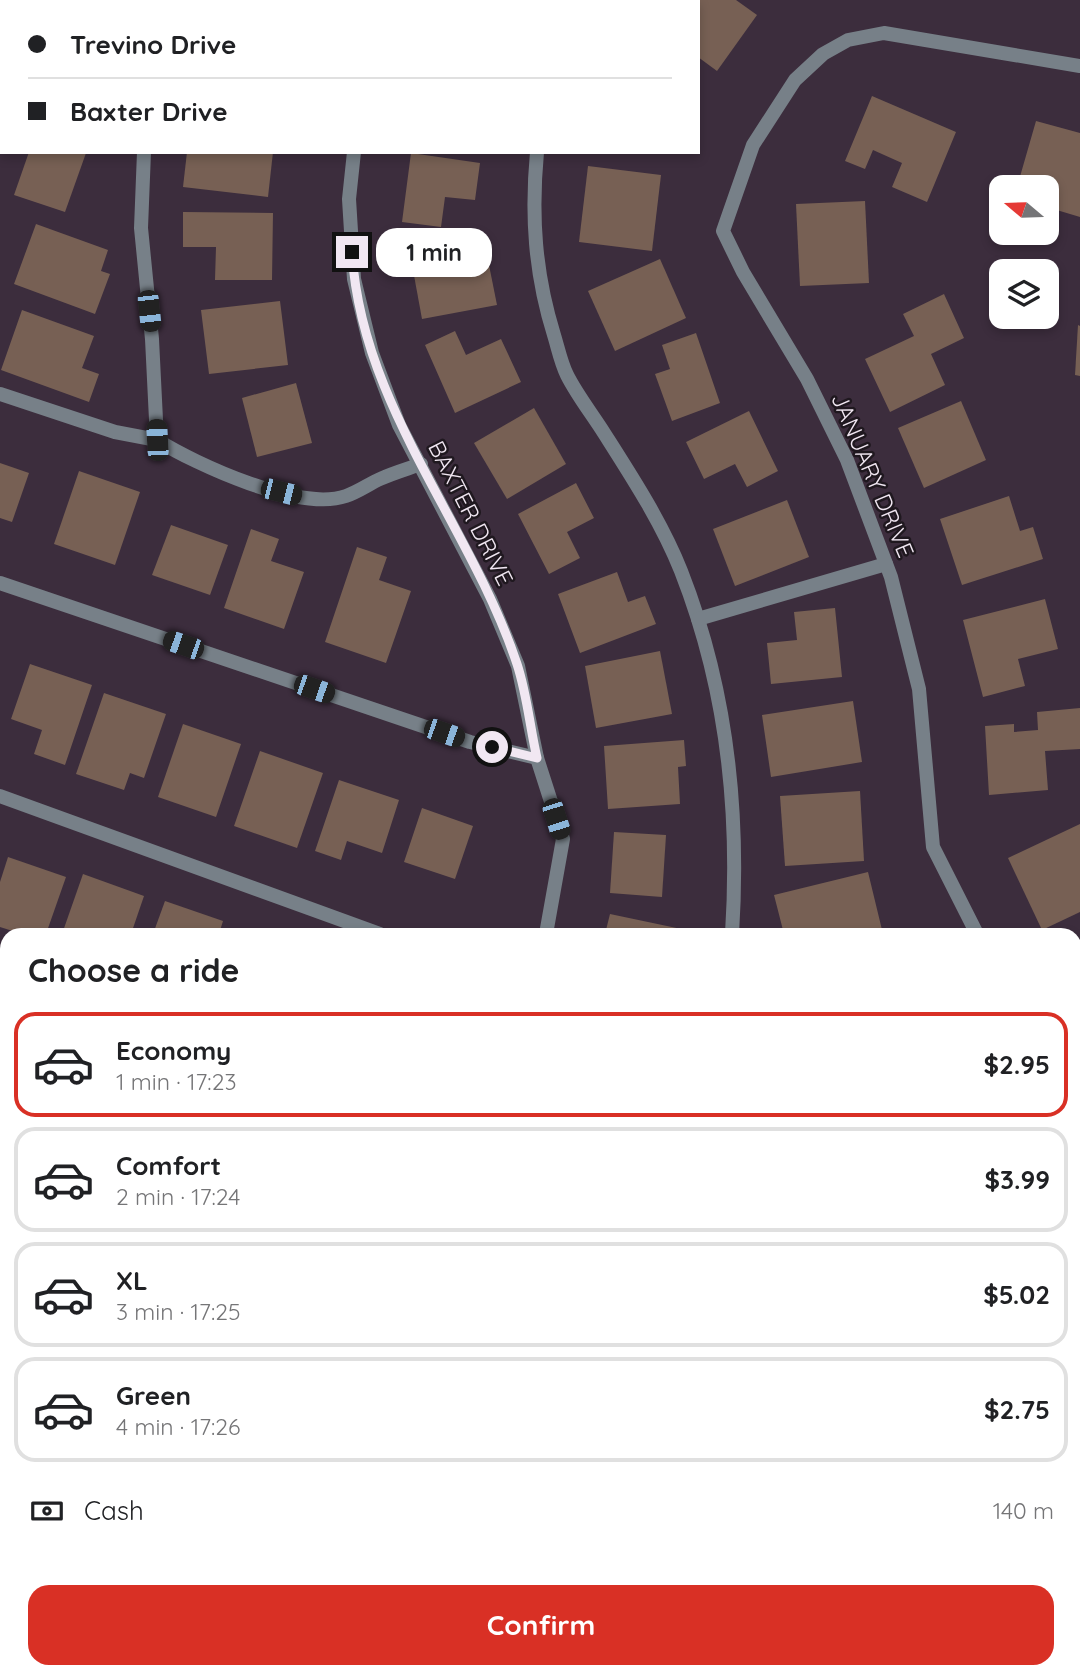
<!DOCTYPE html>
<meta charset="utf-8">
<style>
:root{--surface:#fff;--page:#f2f2f2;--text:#202124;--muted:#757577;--line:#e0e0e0;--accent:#d93025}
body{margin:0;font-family:Quicksand,sans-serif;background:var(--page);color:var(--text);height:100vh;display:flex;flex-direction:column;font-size:26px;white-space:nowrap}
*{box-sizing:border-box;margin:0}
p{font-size:23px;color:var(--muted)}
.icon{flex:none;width:38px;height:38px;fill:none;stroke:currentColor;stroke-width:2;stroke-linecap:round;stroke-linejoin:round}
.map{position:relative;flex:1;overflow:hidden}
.details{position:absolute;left:0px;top:928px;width:1082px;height:751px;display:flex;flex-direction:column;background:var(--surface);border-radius:21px 21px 0 0;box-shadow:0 4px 10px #0003}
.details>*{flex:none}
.guide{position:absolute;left:0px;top:0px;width:700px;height:154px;box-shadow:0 4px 10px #0003;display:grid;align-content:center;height:154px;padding:0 28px;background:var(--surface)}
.needle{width:46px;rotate:289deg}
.tools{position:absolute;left:989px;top:175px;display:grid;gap:14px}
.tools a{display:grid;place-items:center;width:70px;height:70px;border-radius:14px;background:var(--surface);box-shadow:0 4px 10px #0003;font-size:35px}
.end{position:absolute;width:32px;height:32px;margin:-16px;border:9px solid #f1e7f2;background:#111;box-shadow:0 0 0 4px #111}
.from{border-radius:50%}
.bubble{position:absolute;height:49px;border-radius:21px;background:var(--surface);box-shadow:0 4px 10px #0003;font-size:23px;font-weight:700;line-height:49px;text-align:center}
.car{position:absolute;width:21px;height:42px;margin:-21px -10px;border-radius:9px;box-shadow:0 0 5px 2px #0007;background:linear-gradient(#222 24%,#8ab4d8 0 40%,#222 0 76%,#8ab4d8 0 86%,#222 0)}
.guide b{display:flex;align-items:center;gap:24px;height:66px;font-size:26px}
.guide b+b{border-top:2px solid var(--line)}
.guide i{width:18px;height:18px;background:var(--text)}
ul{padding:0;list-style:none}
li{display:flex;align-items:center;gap:21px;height:105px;margin:0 14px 10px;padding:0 14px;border:4px solid var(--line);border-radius:21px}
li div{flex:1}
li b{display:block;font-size:26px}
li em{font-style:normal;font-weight:700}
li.on{border-color:var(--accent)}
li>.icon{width:63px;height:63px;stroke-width:1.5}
h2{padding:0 28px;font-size:32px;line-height:84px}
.pay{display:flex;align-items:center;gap:18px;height:77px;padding:0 28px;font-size:26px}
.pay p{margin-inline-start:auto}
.cta{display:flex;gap:14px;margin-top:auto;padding:14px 28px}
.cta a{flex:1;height:80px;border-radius:21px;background:var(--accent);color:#fff;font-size:28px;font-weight:700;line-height:80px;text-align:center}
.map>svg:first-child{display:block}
.building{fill:#776054}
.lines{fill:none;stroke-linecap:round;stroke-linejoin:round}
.service{stroke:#778088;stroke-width:14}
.minor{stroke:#778088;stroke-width:14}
.tertiary{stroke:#778088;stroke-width:14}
.route{stroke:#f1e7f2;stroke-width:9}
.labels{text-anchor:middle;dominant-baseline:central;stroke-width:5;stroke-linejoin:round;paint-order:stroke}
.street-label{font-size:23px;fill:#f1e7f2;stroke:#1f181f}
</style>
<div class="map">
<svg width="1080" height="1678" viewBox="0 0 1080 1678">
<rect width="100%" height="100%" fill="#3c2d3d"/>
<g class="building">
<path d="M698 0H736L757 15 717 71 698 57Z"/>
<path d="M872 96 956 132 927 202 892 187 902 163 873 150 865 169 845 161Z"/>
<path d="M1036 121 1080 133V217L1050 208 1046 218V187H1017Z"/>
<path d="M29 152 86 153 65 212 14 195Z"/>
<path d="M187 152H273L268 197 183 187Z"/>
<path d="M411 153 480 163 475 200 445 197 441 227 402 222Z"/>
<path d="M588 166 661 175 652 251 579 242Z"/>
<path d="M865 201 869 283 800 286 796 204Z"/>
<path d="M183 212 273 213 272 280H215L216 247H183Z"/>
<path d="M36 224 108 250 101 271 110 274 95 314 14 284Z"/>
<path d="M485 245 497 305 422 319 411 259Z"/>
<path d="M660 259 686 318 615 351 588 291Z"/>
<path d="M944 294 964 338 931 354 945 385 890 412 865 359 914 336 903 314Z"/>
<path d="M280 301 288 365 209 374 201 310Z"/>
<path d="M22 310 94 336 82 368 99 374 89 402 1 370Z"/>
<path d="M1078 325 1080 326V376L1075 375Z"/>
<path d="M455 331 466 355 501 339 521 382 455 413 425 345Z"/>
<path d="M696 333 720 403 672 421 655 374 670 369 662 345Z"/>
<path d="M296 383 312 443 257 457 242 398Z"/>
<path d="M961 401 986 460 924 488 898 428Z"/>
<path d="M534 408 566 464 507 499 474 443Z"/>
<path d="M749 411 778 471 747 487 735 464 704 479 686 442Z"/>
<path d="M0 463 29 473 12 522 0 518Z"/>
<path d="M79 471 140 492 115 565 54 544Z"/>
<path d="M576 483 594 518 567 532 580 558 549 574 518 514Z"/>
<path d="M1009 496 1020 531 1033 527 1043 559 962 585 940 519Z"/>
<path d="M787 500 809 557 735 586 713 529Z"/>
<path d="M171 525 228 545 210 595 152 575Z"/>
<path d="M251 529 279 539 271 561 304 572 284 629 224 608Z"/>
<path d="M357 547 387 557 379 580 411 591 386 663 325 642Z"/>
<path d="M617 572 628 602 645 596 656 624 580 653 558 594Z"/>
<path d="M1045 599 1058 649 1018 659 1025 686 983 697 963 620Z"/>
<path d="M835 608 842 677 771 684 767 643 797 640 794 612Z"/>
<path d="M660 651 672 714 596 728 585 666Z"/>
<path d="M30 664 92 685 65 765 34 754 42 730 11 719Z"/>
<path d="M104 693 166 714 144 778 130 773 124 790 76 774Z"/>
<path d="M853 701 862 762 771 777 762 715Z"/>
<path d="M1080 708V749L1045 751 1048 790 989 795 985 726 1014 724V732L1038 730 1037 712Z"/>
<path d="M183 724 241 744 216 817 158 797Z"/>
<path d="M684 740 686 766 678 767 680 804 608 809 604 746Z"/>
<path d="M260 751 323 773 297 848 234 826Z"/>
<path d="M339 780 399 800 382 853 347 841 341 860 315 851Z"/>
<path d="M860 791 864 861 785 866 780 796Z"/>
<path d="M422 808 473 826 455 879 404 862Z"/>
<path d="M1080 824V912L1042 930 1008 858Z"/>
<path d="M614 832 666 835 662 897 610 893Z"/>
<path d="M8 857 66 877 46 934H22L0 927V882Z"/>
<path d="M868 872 883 934H859L858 930 838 934H784L774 895Z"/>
<path d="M83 874 144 896 131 934H62Z"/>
<path d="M165 901 223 921 219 934H153Z"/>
<path d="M610 914 686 930 685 934H605Z"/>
<path d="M0 1060 7 1062V1131L0 1129Z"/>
<path d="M1080 1127V1163L1074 1160V1139Z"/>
<path d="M1080 1341V1379L1074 1376V1352Z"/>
<path d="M0 1452 7 1456V1536L0 1532Z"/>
<path d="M41 1671H54L65 1678H36Z"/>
<path d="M72 1671H120L130 1678H68Z"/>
<path d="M300 1671H380L392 1678H297Z"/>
<path d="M508 1671H547L558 1678H504Z"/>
<path d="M715 1671H791L787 1678H711Z"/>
<path d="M908 1671H971L968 1678H905Z"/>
</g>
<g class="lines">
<g class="service">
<path d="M174 2V0"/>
<path d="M603 2 604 0"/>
<path d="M144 152 141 228 152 339 157 440C197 465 300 512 346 496 358 492 369 484 380 479 393 473 407 469 421 464"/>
<path d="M537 152C531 216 535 274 554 335 558 348 561 363 567 375 577 395 592 414 604 433 632 477 662 523 681 571 727 688 740 810 732 934"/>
<path d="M0 394 115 432 157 440"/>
<path d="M698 619 886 564"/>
<path d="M0 796 380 934"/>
<path d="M1074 1237 1080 1240"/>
<path d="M0 1663 7 1654"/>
<path d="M1074 1669 1080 1672"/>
<path d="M430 1678 434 1671"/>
<path d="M841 1678 845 1671"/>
</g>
<g class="minor">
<path d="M0 583 470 742 537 758"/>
<path d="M977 934 933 847 919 689 891 577 847 460 807 379 743 272 723 231 753 145 795 80 823 54 848 40 884 33 1080 66"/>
<path d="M0 988 7 991"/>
<path d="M1074 1018 1080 1021"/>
<path d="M0 1318 7 1303"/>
<path d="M1074 1450 1080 1453"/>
<path d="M1074 1620 1080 1608"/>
<path d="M645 1678 648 1671"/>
<path d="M1047 1678 1050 1671"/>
</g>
<g class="tertiary">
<path d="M389 2 390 0"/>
<path d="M354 152 349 199 354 279 372 353 399 425 490 599 518 666 537 758 563 839 546 934"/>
<path d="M213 1678 217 1671"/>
</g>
</g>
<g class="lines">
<path class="route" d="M352 252C361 406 470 523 517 664 527 694 530 728 537 758L492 747"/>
</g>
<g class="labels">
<g class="street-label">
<text transform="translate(873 475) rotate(67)">JANUARY DRIVE</text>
<text transform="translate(471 513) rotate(63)">BAXTER DRIVE</text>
</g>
</g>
</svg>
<div class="tools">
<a><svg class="needle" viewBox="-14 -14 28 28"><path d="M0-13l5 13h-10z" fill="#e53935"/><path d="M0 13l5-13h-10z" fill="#757577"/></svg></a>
<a><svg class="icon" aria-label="layers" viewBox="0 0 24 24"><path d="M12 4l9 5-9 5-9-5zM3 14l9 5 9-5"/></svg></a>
</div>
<i class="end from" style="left:492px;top:747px"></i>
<i class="end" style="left:352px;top:252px"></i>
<div class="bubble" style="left:376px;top:228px;width:116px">1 min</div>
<i class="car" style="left:149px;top:311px;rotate:174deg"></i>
<i class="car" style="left:157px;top:440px;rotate:357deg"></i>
<i class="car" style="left:281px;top:492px;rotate:104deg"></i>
<i class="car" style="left:183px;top:645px;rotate:289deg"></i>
<i class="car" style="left:314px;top:689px;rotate:109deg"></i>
<i class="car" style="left:444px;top:733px;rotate:109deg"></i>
<i class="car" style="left:556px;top:819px;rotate:162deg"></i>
<div class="guide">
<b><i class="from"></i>Trevino Drive</b>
<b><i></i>Baxter Drive</b>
</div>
<section class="details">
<h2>Choose a ride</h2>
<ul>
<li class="on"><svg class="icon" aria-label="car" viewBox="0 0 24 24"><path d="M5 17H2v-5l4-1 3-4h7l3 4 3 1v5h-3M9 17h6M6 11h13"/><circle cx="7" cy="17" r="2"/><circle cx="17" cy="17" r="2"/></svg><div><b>Economy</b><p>1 min · 17:23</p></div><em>$2.95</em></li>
<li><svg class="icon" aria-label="car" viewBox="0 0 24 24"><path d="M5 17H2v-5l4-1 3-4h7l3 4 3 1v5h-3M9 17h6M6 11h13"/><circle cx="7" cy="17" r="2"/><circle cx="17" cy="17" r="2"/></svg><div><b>Comfort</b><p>2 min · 17:24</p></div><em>$3.99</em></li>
<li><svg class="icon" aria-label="car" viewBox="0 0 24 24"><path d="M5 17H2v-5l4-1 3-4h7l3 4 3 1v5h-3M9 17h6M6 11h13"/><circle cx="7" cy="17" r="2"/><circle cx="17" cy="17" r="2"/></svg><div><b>XL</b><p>3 min · 17:25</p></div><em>$5.02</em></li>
<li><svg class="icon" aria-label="car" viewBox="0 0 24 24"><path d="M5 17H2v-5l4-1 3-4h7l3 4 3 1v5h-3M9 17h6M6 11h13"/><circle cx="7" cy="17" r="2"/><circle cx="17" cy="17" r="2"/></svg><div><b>Green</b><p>4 min · 17:26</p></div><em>$2.75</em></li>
</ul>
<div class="pay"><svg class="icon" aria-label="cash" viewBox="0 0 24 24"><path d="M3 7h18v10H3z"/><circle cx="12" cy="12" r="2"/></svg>Cash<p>140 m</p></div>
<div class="cta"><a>Confirm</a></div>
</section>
</div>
